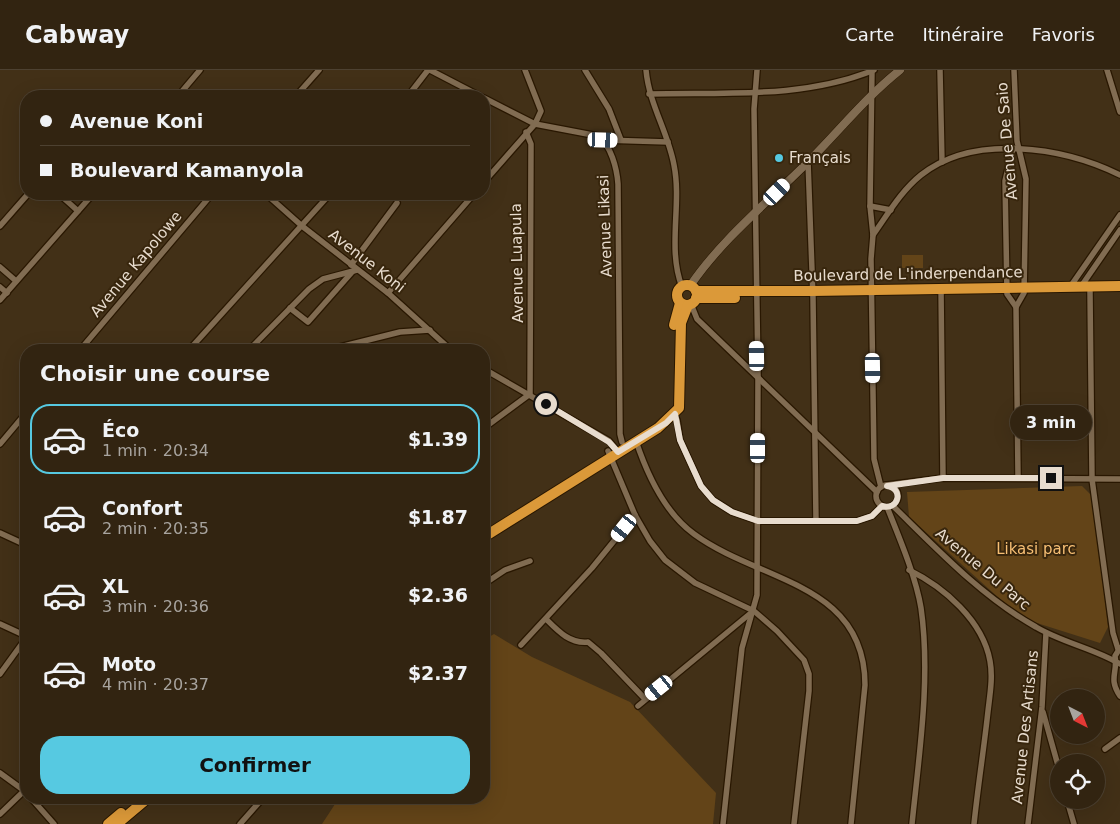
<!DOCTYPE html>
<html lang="fr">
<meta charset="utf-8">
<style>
:root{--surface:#322411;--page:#3a2c1a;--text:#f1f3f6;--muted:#a8a49f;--line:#4d4131;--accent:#56c9e1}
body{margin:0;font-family:"DejaVu Sans",sans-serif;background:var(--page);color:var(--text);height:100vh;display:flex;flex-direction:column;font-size:19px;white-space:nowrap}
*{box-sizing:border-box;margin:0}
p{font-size:16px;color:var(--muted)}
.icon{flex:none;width:28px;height:28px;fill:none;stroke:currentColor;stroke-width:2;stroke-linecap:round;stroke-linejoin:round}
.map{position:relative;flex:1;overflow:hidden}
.sheet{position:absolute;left:20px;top:274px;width:470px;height:460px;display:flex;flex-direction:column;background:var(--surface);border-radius:20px;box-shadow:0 5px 20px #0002,0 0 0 1px var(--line)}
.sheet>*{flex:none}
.banner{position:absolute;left:20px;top:20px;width:470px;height:110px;border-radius:20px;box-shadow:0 5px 20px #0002,0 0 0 1px var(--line);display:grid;align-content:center;height:110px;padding:0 20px;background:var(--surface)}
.needle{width:32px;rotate:138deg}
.tools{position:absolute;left:1050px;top:619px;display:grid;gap:10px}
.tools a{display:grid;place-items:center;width:55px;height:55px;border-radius:50%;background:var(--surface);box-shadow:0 5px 20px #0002,0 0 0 1px var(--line);font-size:25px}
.end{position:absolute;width:22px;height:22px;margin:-11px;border:6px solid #e8dcce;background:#111;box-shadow:0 0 0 2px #111}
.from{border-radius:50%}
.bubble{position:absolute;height:35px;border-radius:18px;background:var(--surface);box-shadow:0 5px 20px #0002,0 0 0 1px var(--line);font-size:16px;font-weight:600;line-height:35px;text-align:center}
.car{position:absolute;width:15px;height:30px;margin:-15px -8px;border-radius:6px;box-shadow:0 0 4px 1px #0007;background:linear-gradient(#fff 24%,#345 0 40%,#fff 0 76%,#345 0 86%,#fff 0)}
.banner b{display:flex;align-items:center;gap:18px;height:48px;font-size:19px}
.banner b+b{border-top:1px solid var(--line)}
.banner i{width:12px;height:12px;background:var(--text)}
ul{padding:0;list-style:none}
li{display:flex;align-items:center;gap:15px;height:70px;margin:0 10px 8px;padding:0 10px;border:2px solid transparent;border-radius:20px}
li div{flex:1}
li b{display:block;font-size:19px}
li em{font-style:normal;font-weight:600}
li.current{border-color:var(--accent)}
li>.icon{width:45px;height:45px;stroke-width:1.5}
h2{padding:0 20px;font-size:22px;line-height:60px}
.action{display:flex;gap:10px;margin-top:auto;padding:10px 20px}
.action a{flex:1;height:58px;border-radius:20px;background:var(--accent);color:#111;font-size:20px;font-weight:600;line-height:58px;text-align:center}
header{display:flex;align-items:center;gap:30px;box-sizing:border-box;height:70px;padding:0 25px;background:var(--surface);border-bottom:1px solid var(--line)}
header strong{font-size:24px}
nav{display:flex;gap:28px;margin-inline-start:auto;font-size:18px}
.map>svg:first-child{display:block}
.green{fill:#634418}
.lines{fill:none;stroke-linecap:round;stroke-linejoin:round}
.street-casing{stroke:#291701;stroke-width:8}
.secondary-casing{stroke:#291701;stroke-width:9}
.highway-casing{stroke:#291701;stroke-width:12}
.street{stroke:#816c52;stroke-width:5.5}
.secondary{stroke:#816c52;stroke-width:8}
.highway{stroke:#db9939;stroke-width:10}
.route{stroke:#e8dcce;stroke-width:6}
.poi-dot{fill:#56c9e1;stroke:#38260d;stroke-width:2}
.labels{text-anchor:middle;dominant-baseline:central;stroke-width:4;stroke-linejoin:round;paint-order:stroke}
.street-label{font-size:15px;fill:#e8dcce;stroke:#38260d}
.poi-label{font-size:15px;fill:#e8dcce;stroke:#38260d;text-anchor:start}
.park-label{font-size:15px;fill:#f7bf74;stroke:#38260d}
</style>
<header>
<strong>Cabway</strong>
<nav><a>Carte</a><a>Itinéraire</a><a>Favoris</a></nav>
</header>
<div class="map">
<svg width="1120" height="754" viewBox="0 0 1120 754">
<rect width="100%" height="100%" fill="#423017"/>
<g class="green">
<rect x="902" y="185" width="21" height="13"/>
<path d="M1082 416 1093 427 1108 557 1100 573 1021 548 909 447 907 422Z"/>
<path d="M494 564 532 587 630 632 716 723 713 754H322L339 728H484V570Z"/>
</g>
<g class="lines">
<defs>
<g id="street">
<path d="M430 0 480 26"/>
<path d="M585 0 609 39 621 70"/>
<path d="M646 0C649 34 668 62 674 95 682 135 667 178 682 217"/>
<path d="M872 0 870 136 873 165 871 189 874 389 881 417"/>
<path d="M940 0 942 92"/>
<path d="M1014 0 1017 71 1026 109 1024 223 1016 237 1018 407"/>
<path d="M1107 0 1120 42"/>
<path d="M649 24C724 22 804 29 874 0"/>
<path d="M178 26 200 0"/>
<path d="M296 26 319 0"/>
<path d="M408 26 428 0"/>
<path d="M484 28 535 54 598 66C611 75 617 99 618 114L620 364 622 372"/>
<path d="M603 70 668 72"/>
<path d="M1013 78 1005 111 1007 224 1016 237"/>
<path d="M808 91 813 228 816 451"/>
<path d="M484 112 535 54 541 41 525 0"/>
<path d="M59 124 78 141"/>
<path d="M266 124 302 156 388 223 451 280"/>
<path d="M870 136 891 140"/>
<path d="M0 156 28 124"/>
<path d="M873 165C888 144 901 121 921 105 974 63 1063 77 1120 105"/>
<path d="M351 195 397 133"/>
<path d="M0 197 16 211"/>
<path d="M0 217 7 223"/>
<path d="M1070 217 1120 145"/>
<path d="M941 218 943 408"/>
<path d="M1080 218 1120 160"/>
<path d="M1090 222 1092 409 1113 563 1118 579"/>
<path d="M388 223 474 124"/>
<path d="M0 230 93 124"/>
<path d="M691 234 697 249 877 422"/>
<path d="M290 238 308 252 353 201"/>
<path d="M80 280 212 124"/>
<path d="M189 280 330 124"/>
<path d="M249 280 309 219 323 209 357 200"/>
<path d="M328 280 400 262 430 260"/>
<path d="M484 299 609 371 618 382"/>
<path d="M673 342 677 350 680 370 701 416 713 430 732 442 758 451H857L872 446 882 436"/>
<path d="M484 358 530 324 531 74 526 62"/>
<path d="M636 371C647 404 665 443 694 464 759 512 865 512 865 615L851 754"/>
<path d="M0 374 26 343"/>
<path d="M608 381 635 445 650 471 665 490 695 513 754 541 777 561 804 590 809 604V621L794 754"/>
<path d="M887 415 943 408 1120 409"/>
<circle cx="887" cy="426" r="11"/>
<path d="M893 436C937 479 982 527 1036 557 1063 573 1093 578 1120 594"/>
<path d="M887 437C899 467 916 507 921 538 931 608 919 685 912 754"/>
<path d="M0 463 26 475"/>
<path d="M909 500C944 517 983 551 990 591 993 607 990 624 988 641 984 678 978 716 974 754"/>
<path d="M484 514 505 500 530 491"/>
<path d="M546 549C558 561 570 574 588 572L601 583 645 629"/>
<path d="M0 554 26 566"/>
<path d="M521 575 592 498 635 445"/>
<path d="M1120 578 1115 586C1118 603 1108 608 1120 626"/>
<path d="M0 604 26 568"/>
<path d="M638 636 752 542"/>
<path d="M1043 642 1059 699"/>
<path d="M1105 679 1120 668"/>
<path d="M0 703 26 722"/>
<path d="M31 728 54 754"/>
<path d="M1067 730 1074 754"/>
<path d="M0 744 26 719"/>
<path d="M240 754 263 728"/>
<path d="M723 754 742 578 757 525 758 305 754 39 757 0"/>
<path d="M1028 754 1042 637 1046 563"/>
</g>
<path id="secondary" d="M690 216C722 169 768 132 808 92 839 61 866 27 900 0"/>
<g id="highway">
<circle cx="687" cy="225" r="10"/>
<path d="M696 221H812L1120 216"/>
<path d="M696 228H735"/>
<path d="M674 255 680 233"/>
<path d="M484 467 658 358 679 338 681 253 688 235"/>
<path d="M108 754 121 743"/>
<path d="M117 754 148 728"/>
</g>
</defs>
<use href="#street" class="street-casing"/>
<use href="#secondary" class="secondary-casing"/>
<use href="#highway" class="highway-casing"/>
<use href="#street" class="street"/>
<use href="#secondary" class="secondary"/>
<use href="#highway" class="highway"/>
</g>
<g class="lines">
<path class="route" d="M546 334 609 372 618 382 666 353 675 344 680 370 701 416 713 430 732 442 758 451H857L872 446 882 436C899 441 904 418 887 416L943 408H1051"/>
</g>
<circle class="poi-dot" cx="779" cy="88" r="5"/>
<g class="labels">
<g class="street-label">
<text transform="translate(1007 71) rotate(-95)">Avenue De Saio</text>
<text transform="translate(605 156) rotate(-92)">Avenue Likasi</text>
<text transform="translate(367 191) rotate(38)">Avenue Koni</text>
<text transform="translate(517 193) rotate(-91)">Avenue Luapula</text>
<text transform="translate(136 194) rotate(-50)">Avenue Kapolowe</text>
<text transform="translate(908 204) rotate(-1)">Boulevard de L'inderpendance</text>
<text transform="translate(983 499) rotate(40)">Avenue Du Parc</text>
<text transform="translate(1025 657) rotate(-84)">Avenue Des Artisans</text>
</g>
<g class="poi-label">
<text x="789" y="88">Français</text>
</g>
<g class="park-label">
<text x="1036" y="479">Likasi parc</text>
</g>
</g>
</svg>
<div class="tools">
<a><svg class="needle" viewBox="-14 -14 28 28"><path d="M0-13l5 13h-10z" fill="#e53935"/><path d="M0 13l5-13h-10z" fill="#a8a49f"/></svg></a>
<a><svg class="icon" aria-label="locate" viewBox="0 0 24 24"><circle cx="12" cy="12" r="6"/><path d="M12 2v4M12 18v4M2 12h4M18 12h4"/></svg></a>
</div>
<i class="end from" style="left:546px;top:334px"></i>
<i class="end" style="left:1051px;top:408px"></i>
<div class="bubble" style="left:1010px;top:335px;width:82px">3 min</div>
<i class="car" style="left:603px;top:70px;rotate:92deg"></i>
<i class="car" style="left:777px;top:122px;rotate:45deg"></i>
<i class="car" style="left:757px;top:286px;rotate:359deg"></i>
<i class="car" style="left:873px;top:298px;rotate:179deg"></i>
<i class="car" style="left:758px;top:378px;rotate:0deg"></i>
<i class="car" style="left:624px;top:458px;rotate:219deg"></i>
<i class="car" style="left:659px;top:618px;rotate:231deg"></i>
<div class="banner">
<b><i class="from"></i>Avenue Koni</b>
<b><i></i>Boulevard Kamanyola</b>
</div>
<section class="sheet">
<h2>Choisir une course</h2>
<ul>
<li class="current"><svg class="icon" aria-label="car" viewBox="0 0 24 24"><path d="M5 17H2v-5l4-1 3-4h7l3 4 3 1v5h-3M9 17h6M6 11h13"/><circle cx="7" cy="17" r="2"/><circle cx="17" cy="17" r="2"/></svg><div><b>Éco</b><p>1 min · 20:34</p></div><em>$1.39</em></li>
<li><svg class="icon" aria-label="car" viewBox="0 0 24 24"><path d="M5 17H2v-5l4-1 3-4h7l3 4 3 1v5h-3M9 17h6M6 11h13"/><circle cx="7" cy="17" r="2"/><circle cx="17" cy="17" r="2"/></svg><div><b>Confort</b><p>2 min · 20:35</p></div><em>$1.87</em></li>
<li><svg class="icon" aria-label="car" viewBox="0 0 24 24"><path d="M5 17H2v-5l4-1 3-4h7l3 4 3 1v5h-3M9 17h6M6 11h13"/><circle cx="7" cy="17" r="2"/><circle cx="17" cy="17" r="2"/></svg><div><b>XL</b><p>3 min · 20:36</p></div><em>$2.36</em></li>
<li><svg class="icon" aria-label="car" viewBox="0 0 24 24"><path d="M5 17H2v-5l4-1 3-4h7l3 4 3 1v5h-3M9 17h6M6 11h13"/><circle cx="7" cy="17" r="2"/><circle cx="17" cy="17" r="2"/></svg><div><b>Moto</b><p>4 min · 20:37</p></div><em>$2.37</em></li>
</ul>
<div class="action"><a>Confirmer</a></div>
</section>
</div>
